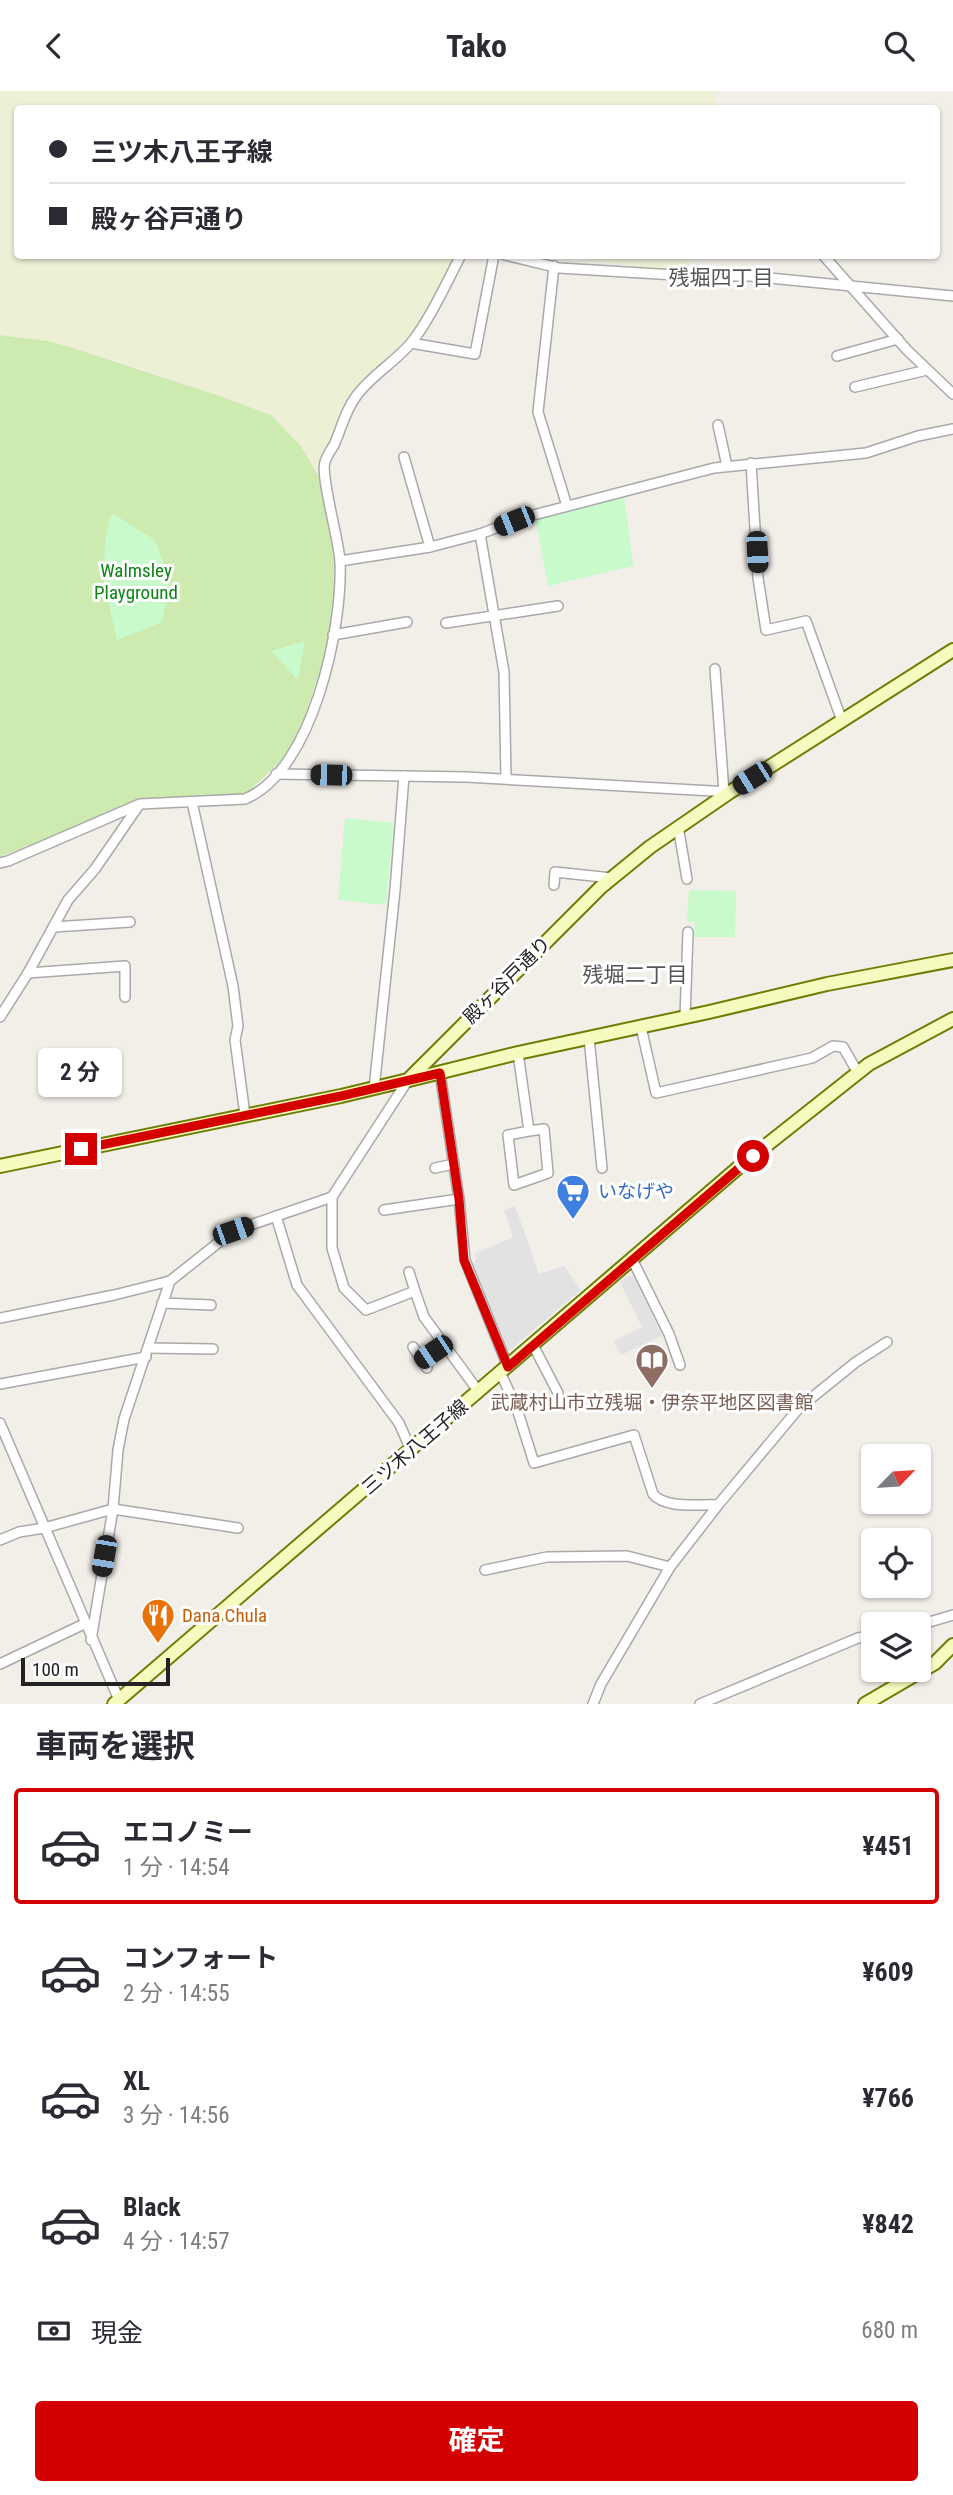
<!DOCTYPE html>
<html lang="ja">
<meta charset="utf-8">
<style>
:root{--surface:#fff;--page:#f2f2f3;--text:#2b2b33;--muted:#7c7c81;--line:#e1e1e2;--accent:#d40000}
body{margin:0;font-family:"Roboto Condensed","Noto Sans JP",sans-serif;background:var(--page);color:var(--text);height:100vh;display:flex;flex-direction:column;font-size:26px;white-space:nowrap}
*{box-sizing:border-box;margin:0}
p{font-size:23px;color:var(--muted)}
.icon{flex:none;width:38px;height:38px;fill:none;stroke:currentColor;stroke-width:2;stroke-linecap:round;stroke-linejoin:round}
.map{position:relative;height:1613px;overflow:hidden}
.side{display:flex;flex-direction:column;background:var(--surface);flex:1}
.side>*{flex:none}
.top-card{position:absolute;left:14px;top:14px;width:926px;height:154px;border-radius:7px;box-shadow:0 2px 5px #0004;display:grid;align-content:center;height:154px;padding:0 35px;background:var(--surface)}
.needle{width:46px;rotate:65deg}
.buttons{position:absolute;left:861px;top:1353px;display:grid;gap:14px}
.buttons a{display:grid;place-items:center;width:70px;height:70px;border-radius:7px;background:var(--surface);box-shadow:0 2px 5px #0004;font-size:35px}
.scale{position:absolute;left:21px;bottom:18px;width:149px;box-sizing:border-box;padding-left:7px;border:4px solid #222;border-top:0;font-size:19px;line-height:24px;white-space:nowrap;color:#222;-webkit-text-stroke:5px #fff;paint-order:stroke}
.end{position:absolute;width:32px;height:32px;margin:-16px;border:9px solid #d40000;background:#fff;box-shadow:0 0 0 4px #fff}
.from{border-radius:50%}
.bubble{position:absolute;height:49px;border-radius:7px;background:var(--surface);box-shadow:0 2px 5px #0004;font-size:23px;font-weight:700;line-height:49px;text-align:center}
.car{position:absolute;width:21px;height:42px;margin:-21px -10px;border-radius:9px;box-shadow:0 0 5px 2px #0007;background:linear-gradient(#222 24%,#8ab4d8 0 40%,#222 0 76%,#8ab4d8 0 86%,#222 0)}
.top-card b{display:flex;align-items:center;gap:24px;height:66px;font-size:26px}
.top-card b+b{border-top:2px solid var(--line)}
.top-card i{width:18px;height:18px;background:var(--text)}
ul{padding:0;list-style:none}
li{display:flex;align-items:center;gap:21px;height:116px;margin:0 14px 10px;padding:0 21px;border:4px solid transparent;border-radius:7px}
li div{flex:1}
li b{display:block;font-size:26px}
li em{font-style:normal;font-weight:700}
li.selected{border-color:var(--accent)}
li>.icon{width:63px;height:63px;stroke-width:1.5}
h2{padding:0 35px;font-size:32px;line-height:84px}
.pay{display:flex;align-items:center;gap:18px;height:77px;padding:0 35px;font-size:26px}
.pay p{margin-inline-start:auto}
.action{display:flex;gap:14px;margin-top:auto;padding:14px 35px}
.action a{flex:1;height:80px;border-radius:7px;background:var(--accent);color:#fff;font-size:28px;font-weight:700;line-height:80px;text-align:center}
header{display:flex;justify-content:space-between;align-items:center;height:91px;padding:0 35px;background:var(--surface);font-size:32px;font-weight:700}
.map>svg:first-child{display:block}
.farmland{fill:#eef0d5}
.grass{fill:#cdebb0}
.park{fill:#c8facc}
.parking{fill:#e2e2e2}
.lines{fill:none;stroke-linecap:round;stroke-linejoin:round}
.street-casing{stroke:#a9a9a9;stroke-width:12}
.secondary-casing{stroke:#707d05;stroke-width:16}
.street{stroke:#fff;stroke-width:9}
.secondary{stroke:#f7fabf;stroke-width:12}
.route{stroke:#d40000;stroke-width:9}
.labels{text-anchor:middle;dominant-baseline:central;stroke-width:6;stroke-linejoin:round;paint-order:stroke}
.park-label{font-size:19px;fill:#0c8416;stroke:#fff}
.street-label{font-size:19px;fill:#222;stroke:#fff}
.shop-label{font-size:19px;fill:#366cbe;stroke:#fff;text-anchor:start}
.education-label{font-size:19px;fill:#785e54;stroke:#fff}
.food-label{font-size:19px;fill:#c56008;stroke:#fff;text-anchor:start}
.neighbourhood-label{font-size:21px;fill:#555;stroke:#fff}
</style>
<header><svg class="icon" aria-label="back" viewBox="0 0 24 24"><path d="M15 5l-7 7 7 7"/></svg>Tako<svg class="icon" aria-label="search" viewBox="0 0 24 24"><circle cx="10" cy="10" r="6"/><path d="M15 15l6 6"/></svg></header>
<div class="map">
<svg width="953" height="1613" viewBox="0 0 953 1613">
<rect width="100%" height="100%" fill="#f2efe9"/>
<g class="farmland">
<path d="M0 0H713L716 17 18 18V164L458 165 417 241 359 300 324 373 327 400 301 355 271 324 160 284 48 250 0 244Z"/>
<path d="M570 165H693L685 183Z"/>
</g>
<path class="grass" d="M0 244 48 250 70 256 217 304 271 324 301 355 327 400 339 460 336 531 295 656 240 709 140 713 82 733 0 766Z"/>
<g class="park">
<path d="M624 404 633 475 548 495 535 428Z"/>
<path d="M112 422 155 449 170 490 162 531 117 549C107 504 97 467 112 422Z"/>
<path d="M305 550 298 589 271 560Z"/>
<path d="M345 727 394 732 386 814 338 809Z"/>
<path d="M689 799 736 800 735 846H694L695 831H687Z"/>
</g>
<g class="parking">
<path d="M515 1115 539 1183 564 1175 581 1199 505 1263 473 1173 477 1168 474 1163 513 1146 504 1120Z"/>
<path d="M628 1185H634L662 1245 621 1264 614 1250 642 1236 620 1191Z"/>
</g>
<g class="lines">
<defs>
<g id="street">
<path d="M505 164 559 177 692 185H750L953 205"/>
<path d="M823 164 907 259 953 303"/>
<path d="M554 175 538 321 567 415"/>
<path d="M411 252 475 263 494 164"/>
<path d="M837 265 898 248"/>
<path d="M855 296 927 279"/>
<path d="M718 334 727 375"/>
<path d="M404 366 430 456"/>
<path d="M751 372 758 487 766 539 806 530 842 630"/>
<path d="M480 443 504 581 506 687"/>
<path d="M340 470 430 456 480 443 522 427 714 377 866 362 918 345 953 338"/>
<path d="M446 532 558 515"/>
<path d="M333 544 407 531"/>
<path d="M715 578 724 701"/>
<path d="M276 683 466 686 730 701"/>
<path d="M192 711 233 895 238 935 235 949 245 1024"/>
<path d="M678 735 687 788"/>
<path d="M0 772 8 770 140 713 245 708C313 680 343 536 340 470 339 449 320 384 325 371 327 364 332 358 335 352 342 335 346 318 357 304 372 284 395 271 411 252 429 230 447 191 461 164"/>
<path d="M554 794 555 781 612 787"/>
<path d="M54 836 130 831"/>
<path d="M28 882 125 875V906"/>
<path d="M0 926 28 882 68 809 95 778 139 714"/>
<path d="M685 927 688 841"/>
<path d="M641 936 656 1002 812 967 833 955 843 956 858 982"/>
<path d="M589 947 602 1077"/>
<path d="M518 962 529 1040 544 1038 548 1082 514 1094 508 1044 529 1040"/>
<path d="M440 982 459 1108 465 1169 508 1276"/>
<path d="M408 989 332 1106V1157L344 1197 366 1219 415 1200 424 1226 479 1301"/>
<path d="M374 998 395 799 404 685"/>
<path d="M435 1077 454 1073"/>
<path d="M384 1119 459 1108"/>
<path d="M276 1125 297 1194 399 1332 411 1359"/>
<path d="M632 1168 669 1243 680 1274"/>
<path d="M409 1181 415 1200"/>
<path d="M162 1212 211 1214"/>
<path d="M0 1227 114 1204 170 1190"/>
<path d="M533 1254 558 1302"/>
<path d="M413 1256 427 1277"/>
<path d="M148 1257 213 1258"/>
<path d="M421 1269 444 1253"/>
<path d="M501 1283 517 1318 534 1372 634 1344 653 1403C665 1418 700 1413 718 1414"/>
<path d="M0 1293 146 1266"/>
<path d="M0 1332 119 1609"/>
<path d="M0 1449 19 1441 44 1437 113 1418 238 1437"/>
<path d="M485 1479 547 1466 627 1465 670 1476"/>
<path d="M919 1534 953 1524"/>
<path d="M91 1549 113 1418 118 1359 124 1328 170 1190 233 1140 332 1106"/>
<path d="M0 1573 84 1533"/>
<path d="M593 1613 601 1593 670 1476 718 1414 799 1317 856 1271 887 1251"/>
<path d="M700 1613 858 1547 873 1544"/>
</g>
<g id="secondary">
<path d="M409 989 518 962 709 921 827 893 953 869"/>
<path d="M0 1075 341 1005 408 989 601 796 650 756 730 701 953 559"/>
<path d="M114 1613 739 1076 869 973 953 928"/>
<path d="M865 1613 935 1572 953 1554"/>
</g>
</defs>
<use href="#street" class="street-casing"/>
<use href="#secondary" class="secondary-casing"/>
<use href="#street" class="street"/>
<use href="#secondary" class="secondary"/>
</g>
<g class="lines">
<path class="route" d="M81 1058 341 1005 440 982 459 1108 464 1169 508 1276 753 1065"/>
</g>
<defs>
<symbol id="supermarket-pin" viewBox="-11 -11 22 30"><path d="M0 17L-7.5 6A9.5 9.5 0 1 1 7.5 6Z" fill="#3f7fe0" stroke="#fff"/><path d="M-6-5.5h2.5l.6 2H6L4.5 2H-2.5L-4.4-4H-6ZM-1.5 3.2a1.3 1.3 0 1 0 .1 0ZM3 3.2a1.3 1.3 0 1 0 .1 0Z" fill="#fff"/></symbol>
<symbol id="library-pin" viewBox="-11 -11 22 30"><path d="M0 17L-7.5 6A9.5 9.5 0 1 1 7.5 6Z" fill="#8d6e63" stroke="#fff"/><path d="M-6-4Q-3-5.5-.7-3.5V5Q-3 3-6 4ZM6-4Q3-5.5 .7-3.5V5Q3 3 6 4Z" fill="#fff"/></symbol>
<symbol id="restaurant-pin" viewBox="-11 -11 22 30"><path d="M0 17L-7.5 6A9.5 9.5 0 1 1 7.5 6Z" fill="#e8710a" stroke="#fff"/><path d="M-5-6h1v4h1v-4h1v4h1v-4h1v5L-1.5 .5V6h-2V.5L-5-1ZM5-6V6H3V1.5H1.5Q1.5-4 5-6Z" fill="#fff"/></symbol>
</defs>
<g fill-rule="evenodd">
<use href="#supermarket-pin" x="554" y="1081" width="38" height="52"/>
<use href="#library-pin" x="633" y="1250" width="38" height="52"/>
<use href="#restaurant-pin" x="139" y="1505" width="38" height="52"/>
</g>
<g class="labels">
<g class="park-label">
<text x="136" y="479">Walmsley<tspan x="136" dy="22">Playground</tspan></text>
</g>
<g class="street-label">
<text transform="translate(507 889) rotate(-45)">殿ヶ谷戸通り</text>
<text transform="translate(415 1356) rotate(-41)">三ツ木八王子線</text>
</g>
<g class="shop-label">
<text x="598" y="1100">いなげや</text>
</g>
<g class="education-label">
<text x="652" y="1311">武蔵村山市立残堀・伊奈平地区図書館</text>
</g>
<g class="food-label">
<text x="182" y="1524">Dana Chula</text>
</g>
<g class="neighbourhood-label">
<text x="721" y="187">残堀四丁目</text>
<text x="635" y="884">残堀二丁目</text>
</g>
</g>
</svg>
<div class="buttons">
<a><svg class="needle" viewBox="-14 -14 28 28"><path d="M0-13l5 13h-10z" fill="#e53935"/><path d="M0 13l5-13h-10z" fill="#7c7c81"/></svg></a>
<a><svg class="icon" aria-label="locate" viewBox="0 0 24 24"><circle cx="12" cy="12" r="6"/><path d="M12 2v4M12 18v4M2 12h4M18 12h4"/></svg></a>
<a><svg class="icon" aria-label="layers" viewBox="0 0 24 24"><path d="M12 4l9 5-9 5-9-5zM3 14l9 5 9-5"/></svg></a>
</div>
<div class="scale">100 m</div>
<i class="end from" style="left:753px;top:1065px"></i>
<i class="end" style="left:81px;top:1058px"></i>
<div class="bubble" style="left:38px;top:957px;width:84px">2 分</div>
<i class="car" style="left:514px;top:430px;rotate:248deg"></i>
<i class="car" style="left:757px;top:461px;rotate:177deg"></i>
<i class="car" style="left:331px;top:684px;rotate:271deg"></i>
<i class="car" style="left:752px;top:687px;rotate:238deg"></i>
<i class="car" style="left:233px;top:1140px;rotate:71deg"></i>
<i class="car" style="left:433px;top:1261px;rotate:236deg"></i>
<i class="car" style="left:104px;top:1465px;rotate:190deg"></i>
<div class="top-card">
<b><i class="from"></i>三ツ木八王子線</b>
<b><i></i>殿ヶ谷戸通り</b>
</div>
</div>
<section class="side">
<h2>車両を選択</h2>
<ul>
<li class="selected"><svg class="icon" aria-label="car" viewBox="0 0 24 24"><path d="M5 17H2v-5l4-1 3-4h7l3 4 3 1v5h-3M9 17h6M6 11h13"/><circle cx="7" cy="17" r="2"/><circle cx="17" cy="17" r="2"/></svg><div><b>エコノミー</b><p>1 分 · 14:54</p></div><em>¥451</em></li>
<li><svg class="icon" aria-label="car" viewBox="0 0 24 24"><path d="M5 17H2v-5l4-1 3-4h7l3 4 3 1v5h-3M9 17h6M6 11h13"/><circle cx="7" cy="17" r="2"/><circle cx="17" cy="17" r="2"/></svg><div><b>コンフォート</b><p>2 分 · 14:55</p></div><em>¥609</em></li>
<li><svg class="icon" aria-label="car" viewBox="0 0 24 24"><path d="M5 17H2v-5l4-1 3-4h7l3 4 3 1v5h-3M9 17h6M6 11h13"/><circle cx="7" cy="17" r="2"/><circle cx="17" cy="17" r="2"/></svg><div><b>XL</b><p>3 分 · 14:56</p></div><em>¥766</em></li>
<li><svg class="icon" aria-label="car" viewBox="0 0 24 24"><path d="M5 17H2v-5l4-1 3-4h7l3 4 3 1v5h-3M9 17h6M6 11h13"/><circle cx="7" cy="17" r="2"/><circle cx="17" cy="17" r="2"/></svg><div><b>Black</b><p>4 分 · 14:57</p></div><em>¥842</em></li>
</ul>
<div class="pay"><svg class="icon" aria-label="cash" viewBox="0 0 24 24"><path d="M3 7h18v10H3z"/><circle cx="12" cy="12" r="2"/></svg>現金<p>680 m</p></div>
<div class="action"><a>確定</a></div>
</section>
